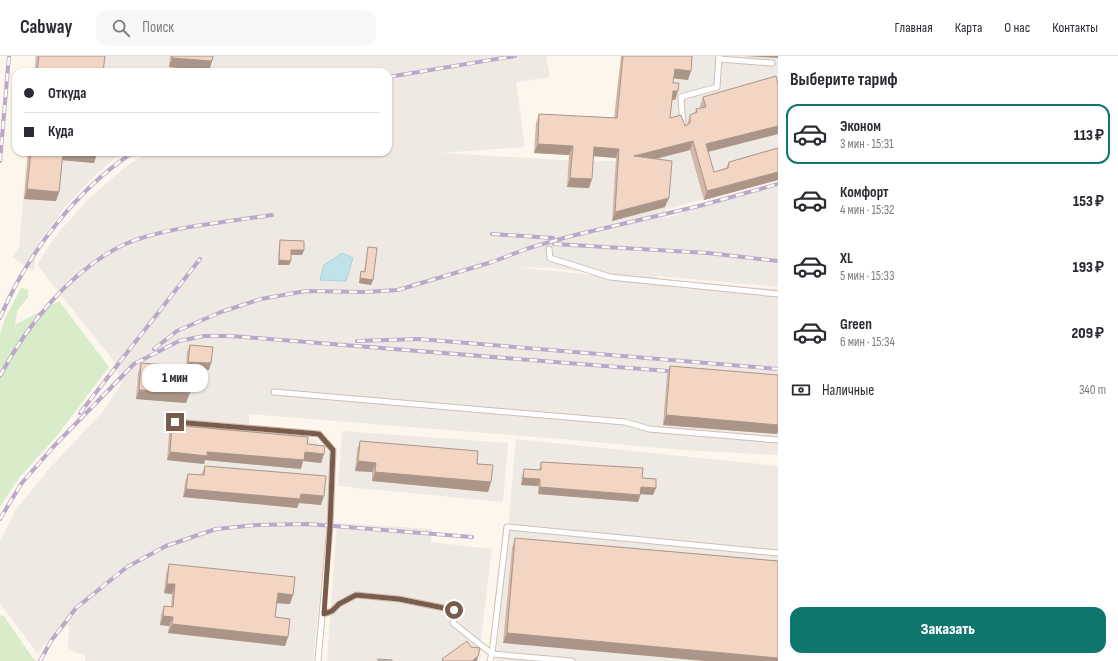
<!DOCTYPE html>
<html lang="ru">
<meta charset="utf-8">
<style>
:root{--surface:#fff;--page:#f7f7f7;--text:#2b2b33;--muted:#7c7c81;--line:#e1e1e2;--accent:#0f766e}
body{margin:0;font-family:"Sofia Sans Condensed",sans-serif;background:var(--page);color:var(--text);height:100vh;display:flex;flex-direction:column;font-size:15px;white-space:nowrap}
*{box-sizing:border-box;margin:0}
p{font-size:13px;color:var(--muted)}
.icon{flex:none;width:22px;height:22px;fill:none;stroke:currentColor;stroke-width:2;stroke-linecap:round;stroke-linejoin:round}
.map{position:relative;flex:1;overflow:hidden}
.panel{display:flex;flex-direction:column;background:var(--surface);width:340px}
.panel>*{flex:none}
.hud{position:absolute;left:12px;top:12px;width:380px;height:88px;border-radius:12px;box-shadow:0 1px 3px #0004;display:grid;align-content:center;height:88px;padding:0 12px;background:var(--surface)}
.end{position:absolute;width:18px;height:18px;margin:-9px;border:5px solid #7a5c4d;background:#fff;box-shadow:0 0 0 2px #fff}
.from{border-radius:50%}
.bubble{position:absolute;height:28px;border-radius:12px;background:var(--surface);box-shadow:0 1px 3px #0004;font-size:13px;font-weight:800;line-height:28px;text-align:center}
.hud b{display:flex;align-items:center;gap:14px;height:38px;font-size:15px}
.hud b+b{border-top:1px solid var(--line)}
.hud i{width:10px;height:10px;background:var(--text)}
ul{padding:0;list-style:none}
li{display:flex;align-items:center;gap:12px;height:60px;margin:0 8px 6px;padding:0 4px;border:2px solid transparent;border-radius:12px}
li div{flex:1}
li b{display:block;font-size:15px}
li em{font-style:normal;font-weight:800}
li.active{border-color:var(--accent)}
li>.icon{width:36px;height:36px;stroke-width:1.5}
h2{padding:0 12px;font-size:18px;line-height:48px}
.pay{display:flex;align-items:center;gap:10px;height:44px;padding:0 12px;font-size:15px}
.pay p{margin-inline-start:auto}
.action{display:flex;gap:8px;margin-top:auto;padding:8px 12px}
.action a{flex:1;height:46px;border-radius:12px;background:var(--accent);color:#fff;font-size:16px;font-weight:800;line-height:46px;text-align:center}
header{display:flex;align-items:center;gap:24px;box-sizing:border-box;height:56px;padding:0 20px;background:var(--surface);border-bottom:1px solid var(--line)}
header strong{font-size:19px}
nav{display:flex;gap:22px;margin-inline-start:auto;font-size:14px}
.search{width:280px;height:36px;background:var(--page);display:flex;align-items:center;gap:10px;box-sizing:border-box;padding:0 14px;border-radius:12px;color:var(--muted);font-size:15px}
main{display:flex;flex:1;min-height:0}
.map>svg:first-child{display:block}
.industrial{fill:#efe9e4;fill-rule:evenodd}
.green{fill:#d8ecc9}
.water{fill:#bfe3e8;stroke:#a5d3da}
.lines{fill:none;stroke-linecap:round;stroke-linejoin:round}
.service-casing{stroke:#d1beb0;stroke-width:7}
.service{stroke:#fff;stroke-width:5}
.rail-casing{stroke:#b9a8c9;stroke-width:4}
.rail{stroke:#fffaf3;stroke-width:2.5;stroke-dasharray:8;stroke-linecap:butt}
.wall{fill:#d1b7a8}
.shaded-wall{fill:#aa9588}
.building{fill:#f3d5c3;stroke:#aa9588}
.route{stroke:#7a5c4d;stroke-width:5}
</style>
<header>
<strong>Cabway</strong>
<div class="search"><svg class="icon" aria-label="search" viewBox="0 0 24 24"><circle cx="10" cy="10" r="6"/><path d="M15 15l6 6"/></svg>Поиск</div>
<nav><a>Главная</a><a>Карта</a><a>О нас</a><a>Контакты</a></nav>
</header>
<main>
<div class="map">
<svg width="778" height="605" viewBox="0 0 778 605">
<rect width="100%" height="100%" fill="#fdf6ec"/>
<g class="industrial">
<path d="M35 0H546L550 21 516 26 525 91 440 97 563 104 646 106 656 0H778V124L666 153 665 162 778 129V231L658 220 657 224 778 233V399L680 394 573 384 249 358V378L314 383 330 397 326 479 313 605H85V598L75 597 68 591 69 569 43 589 38 598 0 548V485L16 453 50 412 105 353 122 327 113 304 37 209 43 199 58 177 88 143 128 109 149 96H388V16H34ZM515 211 552 212 645 223 610 221Z"/>
<path d="M27 96H122L89 125 65 151 39 186 33 215 12 201 19 191Z"/>
<path d="M342 375 508 387 503 446 338 430Z"/>
<path d="M516 383 778 410V605H496Z"/>
<path d="M337 467 432 473 431 486 492 493 480 590 481 601 479 605H327Z"/>
</g>
<g class="green">
<path d="M21 232 28 233V241L17 255 15 269 59 245 109 311 56 381 19 422 0 451V278L5 262Z"/>
<path d="M0 559 4 560 32 601 37 605H0Z"/>
</g>
<path class="water" d="M342 197 353 202 346 225 320 224 324 209Z"/>
<g class="lines">
<defs>
<g id="service">
<path d="M719 3 772 7"/>
<path d="M683 70 681 41 717 31 719 0"/>
<path d="M549 193 550 202 610 221 778 238"/>
<path d="M274 336 625 366 649 373 778 384"/>
<path d="M175 366 319 378 333 394 330 470 318 605"/>
<path d="M324 558 332 555 339 548 356 539 399 543 454 554 453 567 492 598 507 471 778 497"/>
<path d="M490 605 492 598 572 605"/>
</g>
</defs>
<use href="#service" class="service-casing"/>
<use href="#service" class="service"/>
<defs>
<g id="rail">
<path d="M388 21 515 0"/>
<path d="M0 105 9 0"/>
<path d="M492 178 553 182"/>
<path d="M554 188 708 197 778 205"/>
<path d="M0 262C26 200 77 132 134 96"/>
<path d="M357 285 419 283 778 313"/>
<path d="M154 293 177 275 221 256 261 243 306 235 364 236 398 234 492 206 529 192 571 180 699 150 778 128"/>
<path d="M0 320C27 269 70 215 123 189 162 171 228 166 272 159"/>
<path d="M80 357 200 203"/>
<path d="M0 463 21 428 54 390 134 308 179 285 204 280H231L680 316"/>
<path d="M40 605 51 585 76 552 127 511 166 490 216 473 257 469 308 468 472 481"/>
</g>
</defs>
<use href="#rail" class="rail-casing"/>
<use href="#rail" class="rail"/>
</g>
<g class="wall">
<path d="M36 0H105L103 16H35Z"/>
<path d="M170 0H213L209 15 169 11Z"/>
<path d="M621 0H692L688 24 674 22 673 27 678 35 675 44H672L670 62 685 70 687 69 690 59 695 57 696 53 700 52V50L703 41 778 29V78L708 96 714 116 726 112 729 106 778 92V124L704 144 690 94 656 103 665 151 612 165 616 102 594 100 589 132 567 131 569 99 534 97 536 67 539 58 614 62Z"/>
<path d="M28 96H97L94 107 62 104 59 136 56 145 24 143Z"/>
<path d="M280 184 304 194 302 199H291V205L289 209H278L279 189Z"/>
<path d="M368 191 371 229 359 227 360 220 361 215 364 216 367 196Z"/>
<path d="M190 289 209 314 191 313 186 347 136 343 138 317 141 307 186 311 187 296Z"/>
<path d="M670 310 777 378 663 369 667 319Z"/>
<path d="M172 369 307 388 324 398 321 407 303 405 301 413 205 404 204 408 167 404 169 377Z"/>
<path d="M360 385 477 408 491 426 488 436 372 425V416L355 415 357 394Z"/>
<path d="M541 406 642 422 653 439 641 438 638 446 538 438V430L521 429 522 420 524 413 539 414Z"/>
<path d="M205 410 321 449 299 447 297 452 183 441 185 426 188 418 201 419Z"/>
<path d="M515 482 778 505 503 587 512 492Z"/>
<path d="M169 508 290 548 277 547 275 561 288 581 285 590 168 577 169 570 160 569 161 559 164 550 171 551 172 538 164 537 166 518Z"/>
</g>
<g class="shaded-wall">
<path d="M745 0H778V2Z"/>
<path d="M172 2 212 5 209 15 169 11Z"/>
<path d="M675 13 691 15 688 24 671 22Z"/>
<path d="M673 35H678L675 44H670Z"/>
<path d="M778 70V78L703 97 706 88Z"/>
<path d="M693 85 690 94 631 109 634 100Z"/>
<path d="M538 88 573 90 569 99 534 97Z"/>
<path d="M594 91 619 93 616 102 591 100Z"/>
<path d="M63 96H78L97 97 94 107 60 104Z"/>
<path d="M778 116V124L704 144 707 135Z"/>
<path d="M570 122 592 123 589 132 567 131Z"/>
<path d="M27 133 59 136 56 145 24 143Z"/>
<path d="M669 142 665 151 612 165 615 156Z"/>
<path d="M291 194H304L302 199H289Z"/>
<path d="M279 204 291 205 289 209H278Z"/>
<path d="M360 222 373 224 371 229 359 227Z"/>
<path d="M188 306 211 307 209 314 186 313Z"/>
<path d="M139 334 190 337 186 347 136 343Z"/>
<path d="M666 359 778 369V376L777 378 663 369Z"/>
<path d="M170 396H305L324 398 321 407 303 405 301 413 205 404 204 408 167 404Z"/>
<path d="M358 405 376 407 372 416 355 415Z"/>
<path d="M375 416 491 426 488 436 372 425Z"/>
<path d="M523 422 540 423 538 430 521 429Z"/>
<path d="M540 431 640 439 638 446 538 438Z"/>
<path d="M641 431 656 432 653 439 638 438Z"/>
<path d="M186 433 301 438 324 440 321 449 299 447 297 452 183 441Z"/>
<path d="M167 528H175L172 538 164 537Z"/>
<path d="M278 537 293 539 290 548 275 547Z"/>
<path d="M163 560 173 561 169 570 160 569Z"/>
<path d="M172 568 288 581 285 590 168 577Z"/>
<path d="M507 577 778 602V605H705L503 587Z"/>
<path d="M478 600 477 605H472Z"/>
</g>
<g class="building">
<path d="M39 0H105L103 16H37Z"/>
<path d="M172 0H213L212 5 172 2Z"/>
<path d="M623 0H692L691 15 675 13 673 27H679L678 35H673L670 62 681 59 685 70 690 67V59L697 56 696 53 706 51 703 41 776 20 778 29V70L706 88 714 116 728 112 729 106 778 92V116L707 135 693 85 634 100 672 105 669 142 615 156 619 93 594 91 592 123 570 122 573 90 538 88 539 58 617 62Z"/>
<path d="M31 96H63L59 136 27 133Z"/>
<path d="M78 96H97V97Z"/>
<path d="M280 184 304 185V194H291V205L279 204Z"/>
<path d="M368 191 377 192 373 224 360 222 361 215 365 216Z"/>
<path d="M190 289 213 291 211 307 188 306Z"/>
<path d="M141 307 192 311 190 337 139 334Z"/>
<path d="M670 310 778 319V369L666 359Z"/>
<path d="M172 369 308 381 307 388 325 390 324 398 305 396 304 404 207 396V400L170 396Z"/>
<path d="M360 385 478 395 477 408 493 409 491 426 375 416 376 407 358 405Z"/>
<path d="M541 406 643 412 642 422 656 423V432L641 431 640 439 540 431V423L523 422 524 413 541 414Z"/>
<path d="M205 410 326 420 324 440 301 438 300 443 186 433 188 418 204 419Z"/>
<path d="M515 482 778 505V602L507 577Z"/>
<path d="M169 508 295 521 293 539 278 537 275 561 290 563 288 581 172 568 173 561 163 560 164 550 173 551 175 528H167Z"/>
<path d="M467 585 471 591 480 592 478 600 472 605H443L442 603Z"/>
<path d="M378 603 392 604V605H378Z"/>
</g>
<g class="lines">
<path class="route" d="M175 366 319 378 333 394 330 470 324 558 332 555 339 548 356 539 399 543 454 554"/>
</g>
</svg>
<i class="end from" style="left:454px;top:554px"></i>
<i class="end" style="left:175px;top:366px"></i>
<div class="bubble" style="left:142px;top:308px;width:66px">1 мин</div>
<div class="hud">
<b><i class="from"></i>Откуда</b>
<b><i></i>Куда</b>
</div>
</div>
<section class="panel">
<h2>Выберите тариф</h2>
<ul>
<li class="active"><svg class="icon" aria-label="car" viewBox="0 0 24 24"><path d="M5 17H2v-5l4-1 3-4h7l3 4 3 1v5h-3M9 17h6M6 11h13"/><circle cx="7" cy="17" r="2"/><circle cx="17" cy="17" r="2"/></svg><div><b>Эконом</b><p>3 мин · 15:31</p></div><em>113 ₽</em></li>
<li><svg class="icon" aria-label="car" viewBox="0 0 24 24"><path d="M5 17H2v-5l4-1 3-4h7l3 4 3 1v5h-3M9 17h6M6 11h13"/><circle cx="7" cy="17" r="2"/><circle cx="17" cy="17" r="2"/></svg><div><b>Комфорт</b><p>4 мин · 15:32</p></div><em>153 ₽</em></li>
<li><svg class="icon" aria-label="car" viewBox="0 0 24 24"><path d="M5 17H2v-5l4-1 3-4h7l3 4 3 1v5h-3M9 17h6M6 11h13"/><circle cx="7" cy="17" r="2"/><circle cx="17" cy="17" r="2"/></svg><div><b>XL</b><p>5 мин · 15:33</p></div><em>193 ₽</em></li>
<li><svg class="icon" aria-label="car" viewBox="0 0 24 24"><path d="M5 17H2v-5l4-1 3-4h7l3 4 3 1v5h-3M9 17h6M6 11h13"/><circle cx="7" cy="17" r="2"/><circle cx="17" cy="17" r="2"/></svg><div><b>Green</b><p>6 мин · 15:34</p></div><em>209 ₽</em></li>
</ul>
<div class="pay"><svg class="icon" aria-label="cash" viewBox="0 0 24 24"><path d="M3 7h18v10H3z"/><circle cx="12" cy="12" r="2"/></svg>Наличные<p>340 m</p></div>
<div class="action"><a>Заказать</a></div>
</section>
</main>
